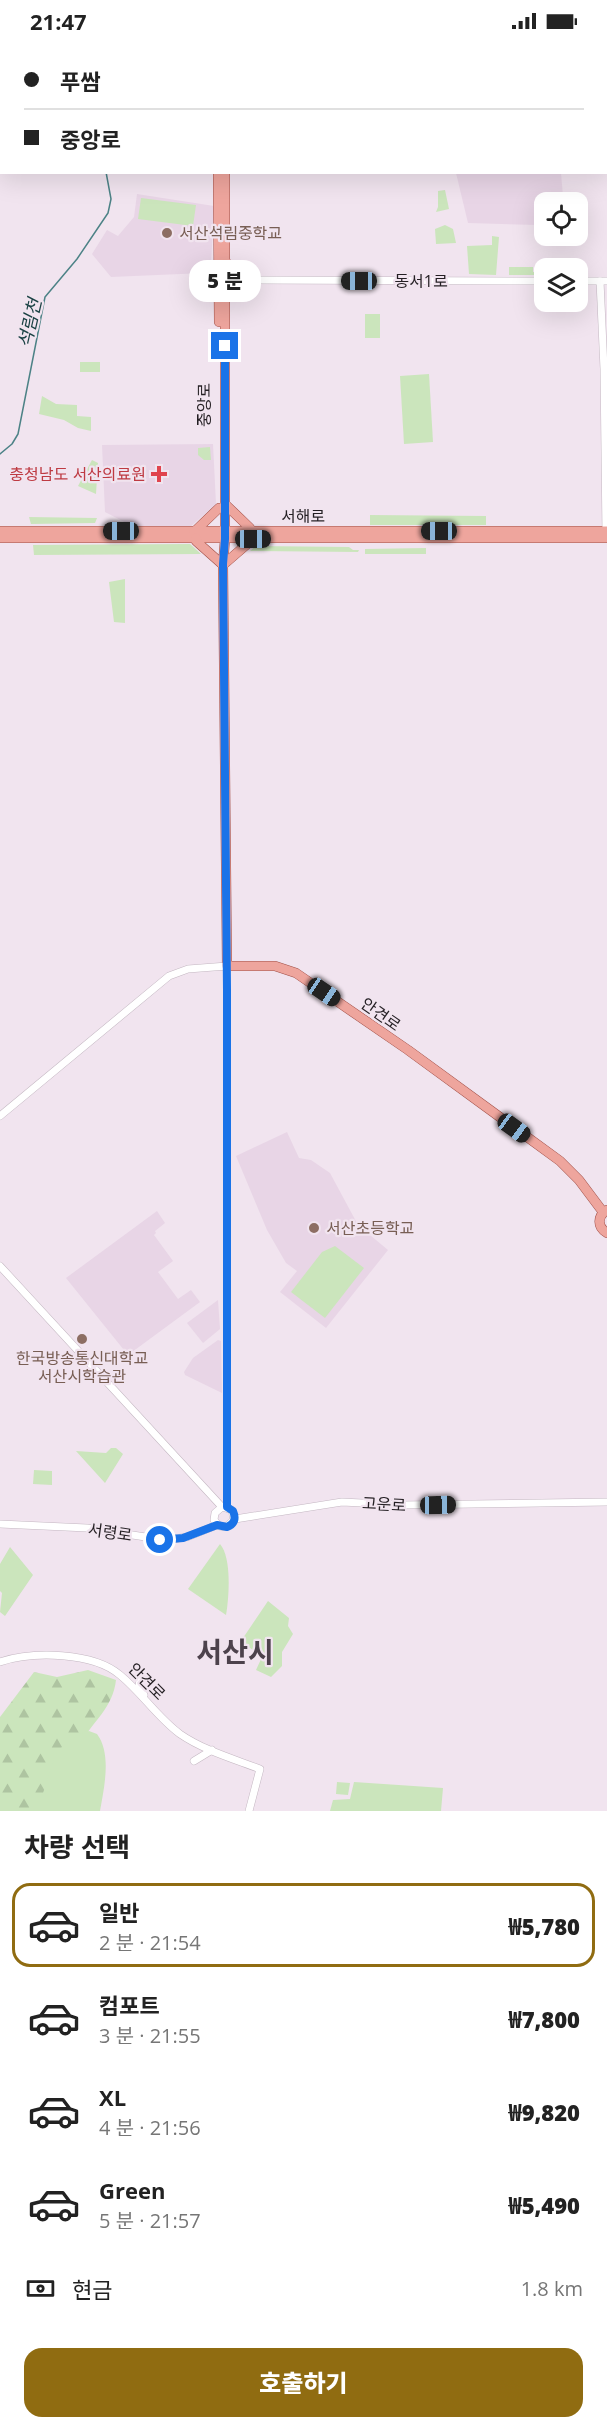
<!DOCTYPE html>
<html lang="ko">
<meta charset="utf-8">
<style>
:root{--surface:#fff;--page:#f6f6f6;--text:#222;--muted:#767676;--line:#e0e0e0;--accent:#906c11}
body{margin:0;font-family:"Open Sans","Noto Sans KR",sans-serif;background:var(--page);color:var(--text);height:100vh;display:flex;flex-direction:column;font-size:22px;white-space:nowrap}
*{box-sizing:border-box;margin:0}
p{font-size:20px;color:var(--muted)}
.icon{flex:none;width:33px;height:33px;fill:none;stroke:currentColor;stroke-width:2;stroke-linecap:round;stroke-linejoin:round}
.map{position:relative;height:1769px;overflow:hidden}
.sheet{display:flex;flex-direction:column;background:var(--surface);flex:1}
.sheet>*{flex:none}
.hud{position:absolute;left:0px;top:0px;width:608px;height:132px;box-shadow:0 6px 24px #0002;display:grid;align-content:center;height:132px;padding:0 24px;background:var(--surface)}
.fabs{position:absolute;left:534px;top:150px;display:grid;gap:12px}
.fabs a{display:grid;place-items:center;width:54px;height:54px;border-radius:12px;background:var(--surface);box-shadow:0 6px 24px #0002;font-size:30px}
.end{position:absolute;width:27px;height:27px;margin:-14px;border:8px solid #1a73e8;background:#fff;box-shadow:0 0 0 3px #fff}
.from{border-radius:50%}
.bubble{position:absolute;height:42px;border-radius:18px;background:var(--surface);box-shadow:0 6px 24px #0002;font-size:20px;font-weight:800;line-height:42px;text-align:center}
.car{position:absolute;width:18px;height:36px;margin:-18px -9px;border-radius:8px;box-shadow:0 0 4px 2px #0007;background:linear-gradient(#222 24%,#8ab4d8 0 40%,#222 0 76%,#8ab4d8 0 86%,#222 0)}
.hud b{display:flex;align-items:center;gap:21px;height:57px;font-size:22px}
.hud b+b{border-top:2px solid var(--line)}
.hud i{width:15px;height:15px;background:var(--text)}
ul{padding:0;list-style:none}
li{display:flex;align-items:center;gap:18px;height:84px;margin:0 12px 9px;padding:0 12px;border:3px solid transparent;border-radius:18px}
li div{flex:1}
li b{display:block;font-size:22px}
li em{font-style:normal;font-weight:800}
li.on{border-color:var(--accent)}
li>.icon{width:54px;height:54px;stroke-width:1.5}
h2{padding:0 24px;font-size:27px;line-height:72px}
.pay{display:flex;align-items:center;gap:15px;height:66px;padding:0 24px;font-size:22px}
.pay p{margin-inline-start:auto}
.button{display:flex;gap:12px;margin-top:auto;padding:12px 24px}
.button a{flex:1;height:69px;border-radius:18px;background:var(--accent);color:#fff;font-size:24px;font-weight:800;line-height:69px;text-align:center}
.status{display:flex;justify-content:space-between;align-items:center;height:42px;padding:0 30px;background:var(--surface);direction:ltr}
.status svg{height:16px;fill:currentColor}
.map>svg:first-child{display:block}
.built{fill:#e8d5e6}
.forest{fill:url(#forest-firs)}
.park{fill:#cbe5bc}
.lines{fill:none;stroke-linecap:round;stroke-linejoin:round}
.stream{stroke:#4c8286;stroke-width:1.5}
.minor-casing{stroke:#c4b7c2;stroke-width:8}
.major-casing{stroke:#a04f47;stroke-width:10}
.minor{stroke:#fff;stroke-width:7}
.major{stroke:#eea59d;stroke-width:9}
.route{stroke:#1a73e8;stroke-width:8}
.education-dot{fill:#8d6e63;stroke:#f1e4ef;stroke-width:2}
.health-dot{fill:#e0444e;stroke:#f1e4ef;stroke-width:2}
.labels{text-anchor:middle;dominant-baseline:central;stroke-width:4.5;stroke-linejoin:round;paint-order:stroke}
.education-label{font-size:16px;fill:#785e54;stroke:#f1e4ef;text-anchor:start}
.street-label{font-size:16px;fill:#241f23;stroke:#f1e4ef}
.health-label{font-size:16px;fill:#be3a42;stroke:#f1e4ef;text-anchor:end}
.water-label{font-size:18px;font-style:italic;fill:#1b4244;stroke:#f1e4ef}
.town-label{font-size:28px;font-weight:bold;fill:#4d424c;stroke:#f1e4ef}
</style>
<div class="status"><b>21:47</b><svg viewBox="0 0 49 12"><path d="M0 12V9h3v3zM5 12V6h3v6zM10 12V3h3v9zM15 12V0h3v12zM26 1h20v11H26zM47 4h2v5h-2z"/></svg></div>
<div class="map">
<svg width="607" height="1769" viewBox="0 0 607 1769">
<defs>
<pattern id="forest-firs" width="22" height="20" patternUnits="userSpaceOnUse" patternTransform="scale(1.5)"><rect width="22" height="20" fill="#cbe5bc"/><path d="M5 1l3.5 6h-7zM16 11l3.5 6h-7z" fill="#aec4a1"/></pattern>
</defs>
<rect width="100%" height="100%" fill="#f1e4ef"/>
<g class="built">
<path d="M407 0H537L406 1Z"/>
<path d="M456 131H561L563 154 550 160H544V163H538V183L468 181Z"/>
<path d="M137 152 214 164 211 224 204 231 111 235 92 212 107 188 118 194 134 175Z"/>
<path d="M213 402 216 462 190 485 136 486 105 470 102 403Z"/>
<path d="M287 1090 299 1116 311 1118 330 1131 358 1183 388 1208 326 1286 280 1250 297 1229 286 1221 267 1188 236 1114Z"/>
<path d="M157 1169 165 1181 155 1189 156 1191 154 1193 173 1219 158 1230 178 1257 191 1248 200 1260 128 1313 66 1236Z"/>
<path d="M218 1258 220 1287 203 1301 187 1281Z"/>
<path d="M218 1298 221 1299 222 1351 185 1333 184 1330 193 1316Z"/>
</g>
<path class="forest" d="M88 1628 116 1638C113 1666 93 1679 80 1702 71 1718 65 1750 59 1769H0V1675L34 1630 57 1635Z"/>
<g class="park">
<path d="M445 148 449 167 436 170 438 165V149Z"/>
<path d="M141 156 196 163 193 184 138 177Z"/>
<path d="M445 183 453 187 456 201 436 202 435 187Z"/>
<path d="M492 194 499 195 496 233 469 232 467 204 492 203Z"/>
<path d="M509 225H533V230H540V233H509Z"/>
<rect x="365" y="272" width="15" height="24"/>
<rect x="80" y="320" width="20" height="10"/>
<path d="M429 332 433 400 404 402 400 334Z"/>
<path d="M42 354 56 362 77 363V374L91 375V389L78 386 64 378 39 372Z"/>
<path d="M210 405 211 418H204L198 413V406Z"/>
<path d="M92 418 98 421 96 452 78 444Z"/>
<path d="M370 473 486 474V483H370Z"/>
<path d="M29 475 97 476 95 481 31 482Z"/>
<path d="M190 502 201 512 34 513 33 503Z"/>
<path d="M256 504 349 505 353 508H359L358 510 250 509Z"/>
<path d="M426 506V512H365V507Z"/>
<path d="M125 537V581L114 580 109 540Z"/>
<path d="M335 1204 364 1226 325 1276 291 1250 322 1210Z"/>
<path d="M111 1406H116L123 1412 105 1441 76 1409 106 1411Z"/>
<path d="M34 1428 52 1429V1443L33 1442Z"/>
<path d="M220 1502C232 1516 229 1556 226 1573L188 1547Z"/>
<path d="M10 1505 33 1533 5 1574 0 1570 2 1551 0 1549V1522Z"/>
<path d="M268 1559 289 1576 288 1584 293 1592 282 1610V1624L271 1635 256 1628 262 1615 241 1599Z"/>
<path d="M89 1689 97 1692C112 1712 104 1746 100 1769H37L57 1709 79 1692Z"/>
<path d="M337 1740 350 1741 348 1753 336 1752Z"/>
<path d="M354 1740 443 1746 441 1769H330L333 1758 350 1757Z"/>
</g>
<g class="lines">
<g class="stream">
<path d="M98 2V0"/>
<path d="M0 412 12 402 18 392 45 255 77 217 108 171 111 157 106 130"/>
</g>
<defs>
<g id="minor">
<path d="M225 238 544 239"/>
<path d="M578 239H607"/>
<path d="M600 239 604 327 606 492"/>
<path d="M0 1074 169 934 188 927 227 924V1465"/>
<path d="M0 1224 222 1465 232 1468 234 1478 226 1485 219 1484 214 1478 215 1471 222 1465"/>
<path d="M235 1477 342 1460 402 1463 607 1460"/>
<path d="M0 1482 87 1486 165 1498 187 1495 217 1483"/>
<path d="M0 1620C33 1609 93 1610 120 1633 142 1651 157 1675 180 1692 203 1708 234 1717 260 1727L249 1769"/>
<path d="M141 1630 139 1644 144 1653"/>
<path d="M194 1719 212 1708"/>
</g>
<g id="major">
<path d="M218 0V2"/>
<path d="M225 2V0"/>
<path d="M218 130 219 280"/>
<path d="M225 130V497L223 523 227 924H275L296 931 408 1008 560 1119 579 1138 603 1170"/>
<path d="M225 219 241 238 225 253"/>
<path d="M219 221 198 239 219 257"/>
<path d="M225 462 250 486V489"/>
<path d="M0 489H607"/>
<path d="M194 490 219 466"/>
<path d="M0 496H607"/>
<path d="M196 496V499L223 523"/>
<path d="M223 523 253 497"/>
<path d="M607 1168C597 1174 597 1185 607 1191"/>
</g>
</defs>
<use href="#minor" class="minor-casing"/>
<use href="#major" class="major-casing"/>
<use href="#minor" class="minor"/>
<use href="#major" class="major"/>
</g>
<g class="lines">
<path class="route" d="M160 1498 183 1496 217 1483 227 1485C235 1482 236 1476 233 1469L227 1465V947L223 522 225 497V304"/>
</g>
<g class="education-dot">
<circle cx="167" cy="191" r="6"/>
<circle cx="314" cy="1186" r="6"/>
<circle cx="82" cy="1297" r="6"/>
</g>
<path class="health-dot" d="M156 423h6v6h6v6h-6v6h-6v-6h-6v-6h6z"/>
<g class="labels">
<g class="education-label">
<text x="179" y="191">서산석림중학교</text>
<text x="326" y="1186">서산초등학교</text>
<text x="82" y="1316" text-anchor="middle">한국방송통신대학교<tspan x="82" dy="18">서산시학습관</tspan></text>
</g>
<g class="street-label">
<text x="421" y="239">동서1로</text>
<text transform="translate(204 363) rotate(-90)">중앙로</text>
<text x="303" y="474">서해로</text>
<text transform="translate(381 972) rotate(35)">안견로</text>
<text transform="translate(384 1462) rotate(3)">고운로</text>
<text transform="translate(110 1490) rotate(8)">서령로</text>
<text transform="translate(147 1639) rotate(45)">안견로</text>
</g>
<g class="health-label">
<text x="146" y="432">충청남도 서산의료원</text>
</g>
<g class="water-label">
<text transform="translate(29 281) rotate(-77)">석림천</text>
</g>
<g class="town-label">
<text x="235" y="1609">서산시</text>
</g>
</g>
</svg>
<div class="fabs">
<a><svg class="icon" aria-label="locate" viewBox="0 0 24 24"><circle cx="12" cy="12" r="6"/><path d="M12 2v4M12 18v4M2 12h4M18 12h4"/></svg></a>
<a><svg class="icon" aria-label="layers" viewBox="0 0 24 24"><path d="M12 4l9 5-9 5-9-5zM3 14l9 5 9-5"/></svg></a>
</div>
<i class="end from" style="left:160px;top:1498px"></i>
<i class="end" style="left:225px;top:304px"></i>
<div class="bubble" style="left:189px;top:218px;width:72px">5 분</div>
<i class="car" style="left:359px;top:239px;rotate:270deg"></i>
<i class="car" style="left:121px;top:489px;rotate:270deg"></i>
<i class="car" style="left:439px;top:489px;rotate:270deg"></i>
<i class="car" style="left:253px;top:497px;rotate:90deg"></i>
<i class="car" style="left:324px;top:950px;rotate:124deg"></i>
<i class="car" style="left:514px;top:1086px;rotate:126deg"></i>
<i class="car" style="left:438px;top:1463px;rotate:89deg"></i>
<div class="hud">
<b><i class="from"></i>푸쌈</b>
<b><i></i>중앙로</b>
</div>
</div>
<section class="sheet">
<h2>차량 선택</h2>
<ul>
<li class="on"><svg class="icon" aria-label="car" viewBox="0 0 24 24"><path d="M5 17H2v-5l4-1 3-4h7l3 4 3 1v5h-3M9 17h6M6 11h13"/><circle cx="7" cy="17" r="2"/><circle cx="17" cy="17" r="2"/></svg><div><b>일반</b><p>2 분 · 21:54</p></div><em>₩5,780</em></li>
<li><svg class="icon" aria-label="car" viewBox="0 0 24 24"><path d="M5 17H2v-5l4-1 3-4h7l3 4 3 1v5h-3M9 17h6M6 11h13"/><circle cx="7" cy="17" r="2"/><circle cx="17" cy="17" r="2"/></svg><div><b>컴포트</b><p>3 분 · 21:55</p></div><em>₩7,800</em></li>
<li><svg class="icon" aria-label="car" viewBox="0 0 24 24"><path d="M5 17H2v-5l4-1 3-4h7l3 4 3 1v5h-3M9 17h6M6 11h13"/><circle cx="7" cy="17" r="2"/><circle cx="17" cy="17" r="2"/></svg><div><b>XL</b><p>4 분 · 21:56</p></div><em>₩9,820</em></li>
<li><svg class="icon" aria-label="car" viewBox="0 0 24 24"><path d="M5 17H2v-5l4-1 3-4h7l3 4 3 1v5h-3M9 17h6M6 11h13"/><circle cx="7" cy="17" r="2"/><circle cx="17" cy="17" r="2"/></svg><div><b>Green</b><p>5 분 · 21:57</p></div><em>₩5,490</em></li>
</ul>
<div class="pay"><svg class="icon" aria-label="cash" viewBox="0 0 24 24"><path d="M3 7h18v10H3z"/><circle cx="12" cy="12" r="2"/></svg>현금<p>1.8 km</p></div>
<div class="button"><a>호출하기</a></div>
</section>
